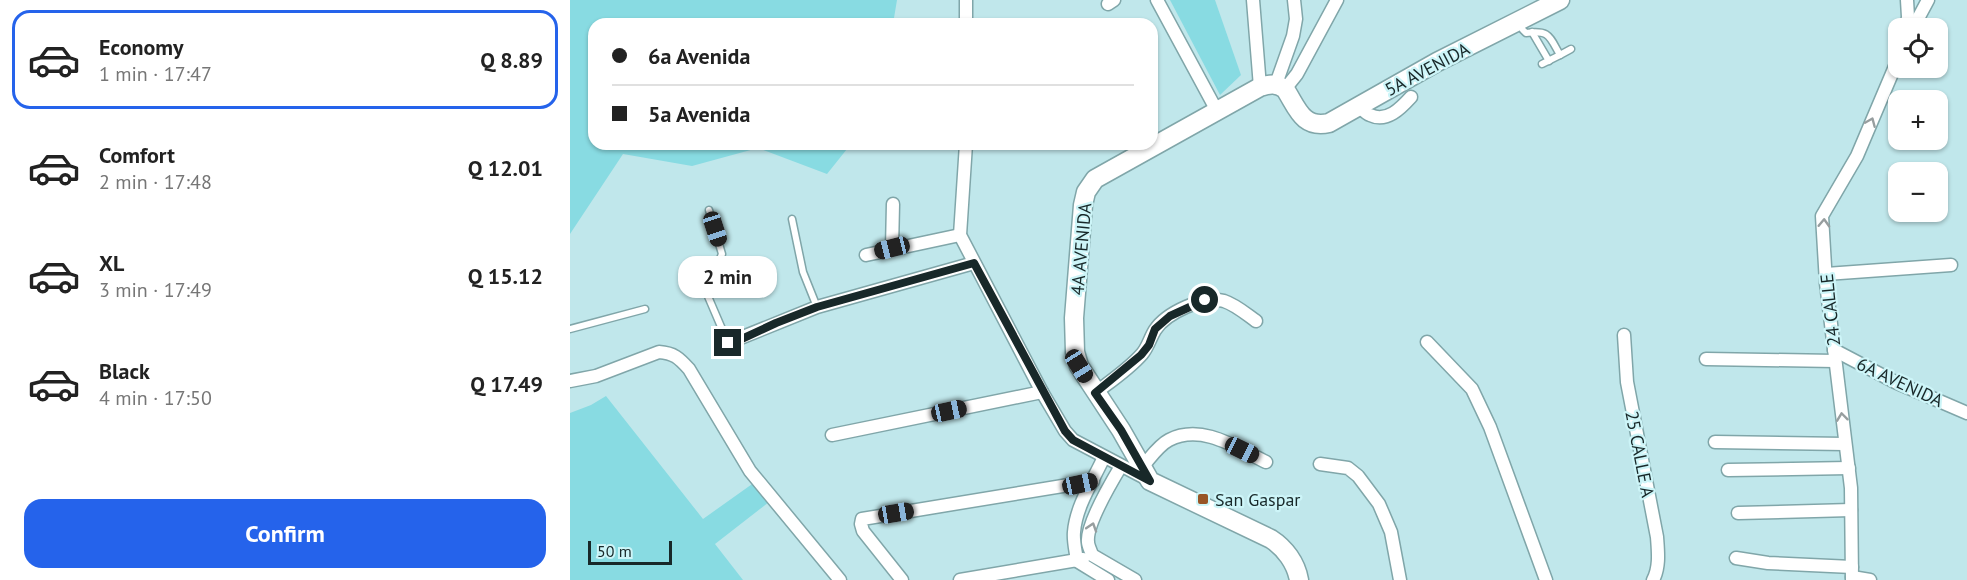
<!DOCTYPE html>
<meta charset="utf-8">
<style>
:root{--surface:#fff;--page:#f6f6f6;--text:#222;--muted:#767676;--line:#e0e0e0;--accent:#2563eb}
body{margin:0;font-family:"PT Sans",sans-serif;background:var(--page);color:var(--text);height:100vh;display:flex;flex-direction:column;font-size:22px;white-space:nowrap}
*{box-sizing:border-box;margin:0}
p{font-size:20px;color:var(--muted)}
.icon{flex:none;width:33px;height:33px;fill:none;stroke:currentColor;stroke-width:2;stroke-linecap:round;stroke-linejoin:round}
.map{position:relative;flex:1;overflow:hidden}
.panel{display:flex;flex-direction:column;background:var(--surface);width:570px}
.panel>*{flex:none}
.top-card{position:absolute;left:18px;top:18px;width:570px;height:132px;border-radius:18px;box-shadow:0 2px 4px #0004;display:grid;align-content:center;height:132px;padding:0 24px;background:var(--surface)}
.fabs{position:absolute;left:1318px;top:18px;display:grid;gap:12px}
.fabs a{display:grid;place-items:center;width:60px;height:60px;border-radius:12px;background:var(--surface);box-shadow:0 2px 4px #0004;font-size:30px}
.scale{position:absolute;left:18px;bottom:15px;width:84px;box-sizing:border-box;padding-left:6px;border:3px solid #182829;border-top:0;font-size:16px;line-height:21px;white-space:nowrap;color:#182829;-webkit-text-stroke:4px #cdf5f8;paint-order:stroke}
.end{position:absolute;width:27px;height:27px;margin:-14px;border:8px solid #182829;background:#fff;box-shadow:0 0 0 3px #fff}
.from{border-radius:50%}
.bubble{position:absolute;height:42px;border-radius:18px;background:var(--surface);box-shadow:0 2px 4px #0004;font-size:20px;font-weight:700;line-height:42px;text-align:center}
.car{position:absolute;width:18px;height:36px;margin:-18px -9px;border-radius:8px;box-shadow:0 0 4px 2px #0007;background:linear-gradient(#222 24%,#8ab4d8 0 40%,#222 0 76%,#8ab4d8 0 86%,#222 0)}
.top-card b{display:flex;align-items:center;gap:21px;height:57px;font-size:22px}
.top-card b+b{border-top:2px solid var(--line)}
.top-card i{width:15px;height:15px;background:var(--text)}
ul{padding:10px 0 0;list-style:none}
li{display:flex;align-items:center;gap:18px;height:99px;margin:0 12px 9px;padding:0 12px;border:3px solid transparent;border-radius:18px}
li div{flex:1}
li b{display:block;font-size:22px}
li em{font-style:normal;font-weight:700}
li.selected{border-color:var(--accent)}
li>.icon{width:54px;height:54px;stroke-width:1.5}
.button{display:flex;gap:12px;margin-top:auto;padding:12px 24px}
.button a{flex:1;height:69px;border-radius:18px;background:var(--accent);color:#fff;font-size:24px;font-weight:700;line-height:69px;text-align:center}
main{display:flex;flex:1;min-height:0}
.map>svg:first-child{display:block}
.green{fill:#88dbe2}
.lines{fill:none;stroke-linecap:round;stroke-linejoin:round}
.lane-casing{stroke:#80a6a9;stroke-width:9}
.street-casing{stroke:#80a6a9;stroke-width:15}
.secondary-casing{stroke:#80a6a9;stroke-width:21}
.lane{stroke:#fff;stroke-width:6}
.street{stroke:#fff;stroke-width:12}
.secondary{stroke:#fff;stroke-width:18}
.oneway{stroke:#979e9f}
.route{stroke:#182829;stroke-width:8}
.poi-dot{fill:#985526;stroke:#cdf5f8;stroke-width:2}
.labels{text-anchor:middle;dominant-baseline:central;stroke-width:4.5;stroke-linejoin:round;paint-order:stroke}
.street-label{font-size:18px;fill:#182829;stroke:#cdf5f8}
.poi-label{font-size:18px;fill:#182829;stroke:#cdf5f8;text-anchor:start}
</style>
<main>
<section class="panel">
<ul>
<li class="selected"><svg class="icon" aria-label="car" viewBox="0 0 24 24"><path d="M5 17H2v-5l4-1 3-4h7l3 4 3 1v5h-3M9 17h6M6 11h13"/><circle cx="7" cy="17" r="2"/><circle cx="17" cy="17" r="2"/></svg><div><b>Economy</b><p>1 min · 17:47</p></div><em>Q 8.89</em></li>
<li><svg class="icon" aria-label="car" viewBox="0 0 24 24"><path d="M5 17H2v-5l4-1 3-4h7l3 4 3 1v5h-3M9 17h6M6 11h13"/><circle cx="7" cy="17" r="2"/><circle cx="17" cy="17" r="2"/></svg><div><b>Comfort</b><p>2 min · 17:48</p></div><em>Q 12.01</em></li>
<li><svg class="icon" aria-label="car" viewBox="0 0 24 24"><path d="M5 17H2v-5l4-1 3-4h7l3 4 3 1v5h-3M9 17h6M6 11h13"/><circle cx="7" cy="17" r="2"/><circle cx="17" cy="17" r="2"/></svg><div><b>XL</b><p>3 min · 17:49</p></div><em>Q 15.12</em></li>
<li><svg class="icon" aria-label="car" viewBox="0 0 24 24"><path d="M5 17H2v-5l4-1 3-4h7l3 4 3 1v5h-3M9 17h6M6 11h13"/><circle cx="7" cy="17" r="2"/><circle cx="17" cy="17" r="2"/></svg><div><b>Black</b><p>4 min · 17:50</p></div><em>Q 17.49</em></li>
</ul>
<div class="button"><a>Confirm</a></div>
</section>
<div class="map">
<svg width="1397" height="580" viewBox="0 0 1397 580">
<rect width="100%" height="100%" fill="#c0e7eb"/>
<g class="green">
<path d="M0 0H327L323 24H24V144H281L257 174 188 148 122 166 53 154 0 234Z"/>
<path d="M600 0H645L671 75 650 95Z"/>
<path d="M36 396 133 519 185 482 199 502 145 544 173 580H0V413L21 405Z"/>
</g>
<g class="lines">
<defs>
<g id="lane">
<path d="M948 22 953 30 956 33C980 30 979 36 990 55L1001 49"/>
<path d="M962 32 979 61"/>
<path d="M972 64 990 55"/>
<path d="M139 210 152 254 138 287 137 294 158 343"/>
<path d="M222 219 233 272 247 307"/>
<path d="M0 329 75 309"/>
</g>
<g id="street">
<path d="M396 0V24"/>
<path d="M587 0 647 111"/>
<path d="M683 0 690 87"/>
<path d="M538 4 544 0"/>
<path d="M1336 28 1338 17 1337 0"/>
<path d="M1343 28 1358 0"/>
<path d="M706 84 723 36 726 19 724 0"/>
<path d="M715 89 727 74 767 0"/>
<path d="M789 106C792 109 796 114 800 115 817 123 831 108 841 97"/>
<path d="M396 144 390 235 472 392 495 431 503 440 579 480"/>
<path d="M322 248 323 204"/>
<path d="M296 255 390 235"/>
<path d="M1256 274 1381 265"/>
<path d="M1054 335 1057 382 1087 537C1088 551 1090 567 1083 580"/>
<path d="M857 342 902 389 920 427 976 580"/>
<path d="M158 343 247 307 404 263"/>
<path d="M1264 350 1325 382 1397 413"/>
<path d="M1136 359 1265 361"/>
<path d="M0 381 26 376 89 352C104 353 109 358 119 369L180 471 270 580"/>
<path d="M525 393C541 381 559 369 572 354 578 347 580 338 585 330 596 313 634 295 654 301 666 305 676 314 686 321"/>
<path d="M262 435 472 392"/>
<path d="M1145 442 1275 444"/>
<path d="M534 457C523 481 506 506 504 532 503 541 506 552 507 561L538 580"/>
<path d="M750 464 778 468 788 476 809 504 821 532 830 580"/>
<path d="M551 466C542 481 516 525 518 542 518 546 521 551 522 555L565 580"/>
<path d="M573 466C580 458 589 445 599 440 632 423 667 448 696 462"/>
<path d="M1158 470 1279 468"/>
<path d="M1168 513 1281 510"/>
<path d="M1166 558 1198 563 1282 567"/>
<path d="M1282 577 1300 580"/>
<path d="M332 580 293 531 291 524 292 519 523 481"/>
<path d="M390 580 513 559"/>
<path d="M1282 580 1281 488 1256 283 1252 216 1287 156 1329 57"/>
</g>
<path id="secondary" d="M729 580C726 563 715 548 701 539L580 481 551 430 509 366 505 352 504 318 513 205 516 192 525 179 690 87C700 84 706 83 715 89 727 107 732 129 759 123L867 62 990 0"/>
</defs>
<use href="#lane" class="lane-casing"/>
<use href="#street" class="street-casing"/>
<use href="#secondary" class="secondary-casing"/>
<use href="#lane" class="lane"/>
<use href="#street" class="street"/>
<use href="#secondary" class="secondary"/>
</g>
<defs><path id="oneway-chevron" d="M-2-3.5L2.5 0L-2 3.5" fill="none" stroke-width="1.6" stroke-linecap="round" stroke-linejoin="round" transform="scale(1.5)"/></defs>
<g class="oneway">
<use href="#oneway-chevron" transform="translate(1301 122) rotate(-67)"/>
<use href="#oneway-chevron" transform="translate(1254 223) rotate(-88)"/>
<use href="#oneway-chevron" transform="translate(1272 417) rotate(-97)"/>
<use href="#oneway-chevron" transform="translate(522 527) rotate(-72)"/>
</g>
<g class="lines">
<path class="route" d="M158 343H163L206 323 247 307 404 263 495 431 503 440 580 481 551 430 525 393 571 355 579 345 585 329 600 316 635 300"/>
</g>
<rect class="poi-dot" x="627" y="493" width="12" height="12" rx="3"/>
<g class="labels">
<g class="street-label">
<text transform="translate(857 69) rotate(-28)">5A AVENIDA</text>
<text transform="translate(511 249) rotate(-85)">4A AVENIDA</text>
<text transform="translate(1260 310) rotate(-96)">24 CALLE</text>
<text transform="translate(1330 382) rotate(25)">6A AVENIDA</text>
<text transform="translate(1070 454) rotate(79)">25 CALLE A</text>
</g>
<g class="poi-label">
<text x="645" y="499">San Gaspar</text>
</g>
</g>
</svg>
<div class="fabs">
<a><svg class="icon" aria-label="locate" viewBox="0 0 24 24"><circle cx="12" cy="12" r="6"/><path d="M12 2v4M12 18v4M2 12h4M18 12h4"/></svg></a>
<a>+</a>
<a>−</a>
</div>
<div class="scale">50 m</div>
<i class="end from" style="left:635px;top:300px"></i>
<i class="end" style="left:158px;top:343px"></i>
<div class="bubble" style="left:108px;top:256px;width:99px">2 min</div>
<i class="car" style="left:145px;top:229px;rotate:162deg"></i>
<i class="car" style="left:322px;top:248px;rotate:256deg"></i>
<i class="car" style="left:509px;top:366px;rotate:148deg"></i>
<i class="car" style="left:379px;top:411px;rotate:78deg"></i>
<i class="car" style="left:672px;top:450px;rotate:116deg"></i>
<i class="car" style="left:510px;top:484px;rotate:78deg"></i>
<i class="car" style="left:326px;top:513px;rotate:81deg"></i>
<div class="top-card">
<b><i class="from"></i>6a Avenida</b>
<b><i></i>5a Avenida</b>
</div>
</div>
</main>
